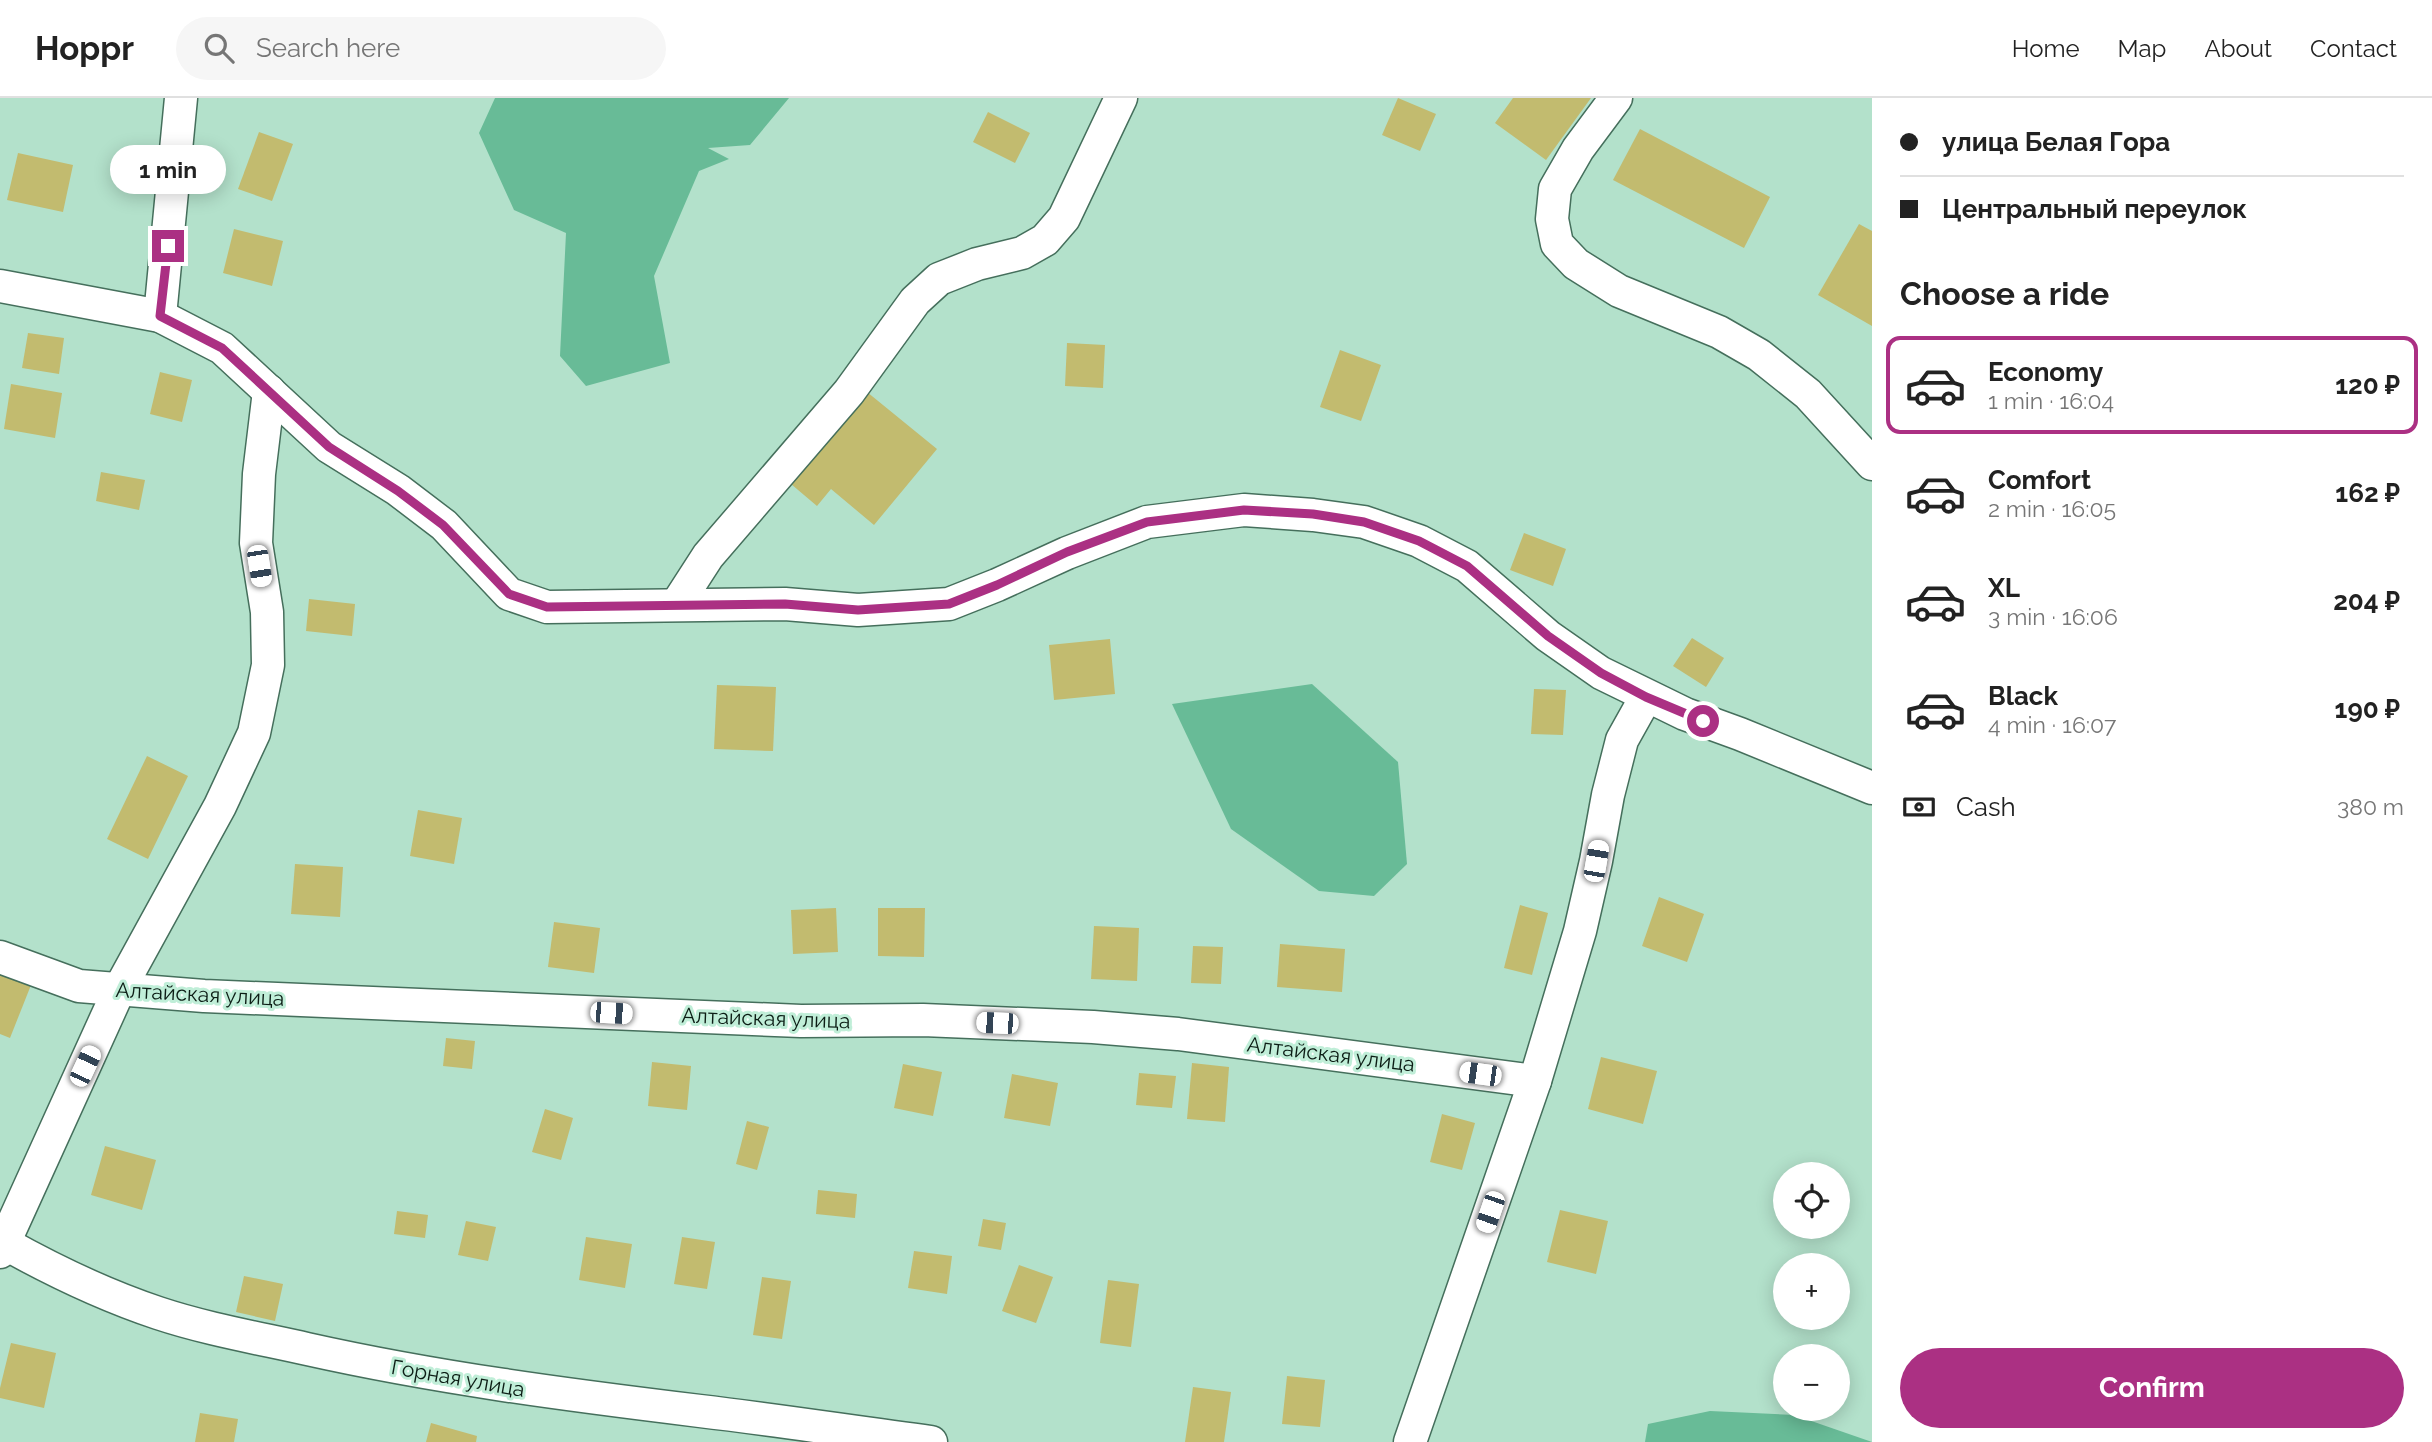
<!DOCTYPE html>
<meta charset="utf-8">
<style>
:root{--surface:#fff;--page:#f6f6f6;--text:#222;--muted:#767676;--line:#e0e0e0;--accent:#ab3083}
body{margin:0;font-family:Raleway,sans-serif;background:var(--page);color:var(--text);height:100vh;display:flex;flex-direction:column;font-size:26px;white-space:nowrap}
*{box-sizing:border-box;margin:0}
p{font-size:23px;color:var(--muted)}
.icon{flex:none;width:38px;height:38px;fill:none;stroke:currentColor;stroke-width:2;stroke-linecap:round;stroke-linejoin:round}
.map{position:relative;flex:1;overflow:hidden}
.panel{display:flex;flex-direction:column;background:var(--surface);width:560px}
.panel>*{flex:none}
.guide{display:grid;align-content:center;height:154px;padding:0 28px;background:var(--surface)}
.buttons{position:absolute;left:1773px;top:1064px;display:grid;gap:14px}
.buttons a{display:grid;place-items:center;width:77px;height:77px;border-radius:50%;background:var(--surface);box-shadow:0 4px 18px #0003;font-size:35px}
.end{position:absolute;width:32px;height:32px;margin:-16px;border:9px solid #ab3083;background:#fff;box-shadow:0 0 0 4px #fff}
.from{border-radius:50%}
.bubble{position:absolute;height:49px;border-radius:24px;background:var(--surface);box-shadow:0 4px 18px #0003;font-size:23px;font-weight:700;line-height:49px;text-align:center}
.car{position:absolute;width:21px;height:42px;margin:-21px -10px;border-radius:9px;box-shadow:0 0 5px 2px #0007;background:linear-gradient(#fff 24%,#345 0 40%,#fff 0 76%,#345 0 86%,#fff 0)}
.guide b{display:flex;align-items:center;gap:24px;height:66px;font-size:26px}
.guide b+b{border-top:2px solid var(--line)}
.guide i{width:18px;height:18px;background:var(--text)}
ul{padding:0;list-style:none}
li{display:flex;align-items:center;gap:21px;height:98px;margin:0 14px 10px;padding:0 14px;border:4px solid transparent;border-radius:14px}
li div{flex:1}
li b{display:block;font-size:26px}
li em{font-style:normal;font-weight:700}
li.current{border-color:var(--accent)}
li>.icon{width:63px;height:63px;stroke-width:1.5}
h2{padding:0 28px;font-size:32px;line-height:84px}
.pay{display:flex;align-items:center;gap:18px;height:77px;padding:0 28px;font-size:26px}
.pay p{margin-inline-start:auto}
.primary-button{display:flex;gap:14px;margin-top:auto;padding:14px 28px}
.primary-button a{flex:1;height:80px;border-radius:42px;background:var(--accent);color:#fff;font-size:28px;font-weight:700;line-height:80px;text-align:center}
header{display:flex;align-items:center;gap:42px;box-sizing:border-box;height:98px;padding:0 35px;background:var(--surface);border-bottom:2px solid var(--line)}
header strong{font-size:33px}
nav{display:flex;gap:38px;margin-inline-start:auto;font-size:24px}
.search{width:490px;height:63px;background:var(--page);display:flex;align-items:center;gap:18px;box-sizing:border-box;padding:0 24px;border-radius:38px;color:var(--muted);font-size:26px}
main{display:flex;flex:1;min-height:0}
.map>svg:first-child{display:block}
.water{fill:#68bb97}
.building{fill:#c2bb6f}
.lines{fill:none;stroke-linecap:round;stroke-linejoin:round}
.street-casing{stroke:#456f5c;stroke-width:35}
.street{stroke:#fff;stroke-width:32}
.route{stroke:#ab3083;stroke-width:9}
.labels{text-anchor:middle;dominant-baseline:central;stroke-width:6;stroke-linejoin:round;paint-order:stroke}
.street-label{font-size:21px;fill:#0c1d15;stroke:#c0eed8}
</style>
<header>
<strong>Hoppr</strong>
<div class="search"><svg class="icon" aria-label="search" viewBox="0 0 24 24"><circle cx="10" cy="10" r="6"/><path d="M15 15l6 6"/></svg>Search here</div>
<nav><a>Home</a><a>Map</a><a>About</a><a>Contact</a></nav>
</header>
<main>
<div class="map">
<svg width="1872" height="1344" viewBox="0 0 1872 1344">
<rect width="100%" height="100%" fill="#b3e1cb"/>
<g class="water">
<path d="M495 0H789L750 47 708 50 729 61 699 73 654 178 670 265 586 288 560 258 566 135 514 112 479 35Z"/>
<path d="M1312 586 1398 664 1407 766 1374 798 1319 793 1231 731 1172 606Z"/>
<path d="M1710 1313 1794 1317 1872 1344H1645L1648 1326Z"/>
</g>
<g class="building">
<path d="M1398 0 1436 16 1420 53 1382 37Z"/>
<path d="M1513 0H1591L1546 62 1495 25Z"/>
<path d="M988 14 1030 35 1015 65 973 44Z"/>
<path d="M1640 31 1770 99 1744 150 1613 82Z"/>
<path d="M259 34 293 46 272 103 238 91Z"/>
<path d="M18 55 73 67 63 114 7 102Z"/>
<path d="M1859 126 1872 133V228L1818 197Z"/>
<path d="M234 131 283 143 272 188 223 175Z"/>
<path d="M28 235 64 240 59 276 22 270Z"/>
<path d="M1067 245 1105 247 1103 290 1065 288Z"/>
<path d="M1340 252 1381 267 1361 323 1320 309Z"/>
<path d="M160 274 192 282 182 324 150 316Z"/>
<path d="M11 286 62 295 55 340 4 331Z"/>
<path d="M867 294 937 351 874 427 831 391 817 408 791 386Z"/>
<path d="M101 374 145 382 139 412 96 403Z"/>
<path d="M1524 435 1566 451 1553 488 1510 472Z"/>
<path d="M309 501 355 506 352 538 306 533Z"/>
<path d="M1692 540 1724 560 1706 589 1673 568Z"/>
<path d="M1110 541 1115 596 1054 602 1049 547Z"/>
<path d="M717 587 776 589 773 653 714 651Z"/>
<path d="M1534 591 1566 592 1563 637 1531 636Z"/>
<path d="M147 658 188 678 148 761 107 741Z"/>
<path d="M418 712 462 720 454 766 410 758Z"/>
<path d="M295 766 343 769 340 819 291 816Z"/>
<path d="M1659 799 1704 816 1687 864 1642 848Z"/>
<path d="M1520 807 1548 815 1532 877 1504 870Z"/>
<path d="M836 810 838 854 793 856 791 812Z"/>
<path d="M878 810H925L924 859 878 858Z"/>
<path d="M554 824 600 830 594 875 548 869Z"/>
<path d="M1094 828 1139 830 1137 883 1091 881Z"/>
<path d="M1280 846 1345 851 1342 894 1277 889Z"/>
<path d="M1193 848 1223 849 1221 886 1191 885Z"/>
<path d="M0 875 31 887 10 940 0 936Z"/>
<path d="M446 940 475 943 472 971 443 968Z"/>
<path d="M1601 959 1657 973 1643 1026 1588 1011Z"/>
<path d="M652 964 691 968 687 1012 648 1008Z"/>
<path d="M1192 965 1229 969 1225 1024 1187 1021Z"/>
<path d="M903 966 942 974 933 1018 894 1010Z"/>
<path d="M1139 975 1176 978 1172 1010 1136 1007Z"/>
<path d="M1012 976 1058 985 1050 1028 1004 1020Z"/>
<path d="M545 1011 573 1020 561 1062 532 1054Z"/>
<path d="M1442 1016 1475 1025 1462 1072 1430 1064Z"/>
<path d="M747 1023 769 1029 757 1072 736 1066Z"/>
<path d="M105 1048 156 1062 142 1112 91 1097Z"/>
<path d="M818 1092 857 1096 855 1120 816 1116Z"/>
<path d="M1560 1112 1608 1123 1596 1176 1547 1164Z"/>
<path d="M397 1113 428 1117 425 1140 394 1136Z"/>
<path d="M983 1121 1006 1125 1001 1152 978 1148Z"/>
<path d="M466 1123 496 1129 488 1163 458 1157Z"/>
<path d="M586 1139 632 1146 625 1190 579 1182Z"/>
<path d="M682 1139 715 1144 707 1191 674 1186Z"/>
<path d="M914 1153 952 1158 947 1196 908 1190Z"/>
<path d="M1019 1167 1053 1179 1036 1225 1002 1213Z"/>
<path d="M244 1178 283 1186 275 1223 236 1214Z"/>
<path d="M762 1179 791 1183 782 1241 753 1237Z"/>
<path d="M1108 1182 1139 1186 1131 1249 1100 1245Z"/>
<path d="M11 1245 56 1255 44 1310 0 1300V1290Z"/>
<path d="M1287 1278 1325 1282 1320 1329 1282 1326Z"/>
<path d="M1193 1289 1231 1294 1224 1344H1185Z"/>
<path d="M200 1315 238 1321 234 1344H195Z"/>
<path d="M431 1325 477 1338 476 1344H426Z"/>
</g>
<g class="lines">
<defs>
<g id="street">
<path d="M1616 0 1578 51 1555 91 1552 121 1557 146 1576 166 1619 193 1719 234 1759 257 1808 296 1872 366"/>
<path d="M0 188 160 218 222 250 329 349 398 392 444 427 509 496 547 509 785 506 858 512 949 506 997 487 1067 455 1147 424 1244 412 1313 417 1364 424 1419 443 1467 468 1548 538 1601 575 1685 616 1740 636 1872 690"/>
<path d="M160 218 181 0"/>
<path d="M677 506 708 458 849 294 915 203 939 181 977 166 1022 155 1045 142 1064 120 1121 0"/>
<path d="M0 859 79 888 204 898 801 923 923 922 1093 929 1178 936 1535 983"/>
<path d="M4 1145C54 1173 104 1197 158 1215 206 1231 258 1240 307 1251 437 1280 568 1297 700 1313 777 1322 854 1334 931 1344"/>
<path d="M0 1154 119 892 220 708 254 635 268 567 267 514 256 445 259 376 269 293"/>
<path d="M1410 1344 1535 983 1580 833 1596 763 1608 697 1622 642 1646 599"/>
</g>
</defs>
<use href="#street" class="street-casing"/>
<use href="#street" class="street"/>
</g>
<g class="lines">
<path class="route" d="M168 148 160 218 222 250 329 349 398 393 443 427 509 496 547 509 785 506 858 512 949 506 997 487 1067 454 1147 424 1244 412 1313 416 1364 424 1419 443 1467 468 1548 538 1601 575 1646 599 1703 623"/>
</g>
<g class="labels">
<g class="street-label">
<text transform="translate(200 896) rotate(3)">Алтайская улица</text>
<text transform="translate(766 920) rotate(2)">Алтайская улица</text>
<text transform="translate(1331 956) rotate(7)">Алтайская улица</text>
<text transform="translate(458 1280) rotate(10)">Горная улица</text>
</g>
</g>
</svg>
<div class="buttons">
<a><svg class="icon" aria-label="locate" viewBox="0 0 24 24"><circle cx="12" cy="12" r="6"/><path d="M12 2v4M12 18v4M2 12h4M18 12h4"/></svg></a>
<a>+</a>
<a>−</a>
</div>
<i class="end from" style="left:1703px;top:623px"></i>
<i class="end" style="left:168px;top:148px"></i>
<div class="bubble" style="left:110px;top:47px;width:116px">1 min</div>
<i class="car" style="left:259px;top:468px;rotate:171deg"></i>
<i class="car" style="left:1596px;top:763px;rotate:10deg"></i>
<i class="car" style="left:611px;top:915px;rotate:93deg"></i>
<i class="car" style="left:997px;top:925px;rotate:272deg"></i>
<i class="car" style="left:85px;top:968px;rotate:25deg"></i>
<i class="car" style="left:1480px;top:976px;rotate:278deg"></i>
<i class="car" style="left:1490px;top:1114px;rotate:199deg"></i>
</div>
<section class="panel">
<div class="guide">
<b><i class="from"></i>улица Белая Гора</b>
<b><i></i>Центральный переулок</b>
</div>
<h2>Choose a ride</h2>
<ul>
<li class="current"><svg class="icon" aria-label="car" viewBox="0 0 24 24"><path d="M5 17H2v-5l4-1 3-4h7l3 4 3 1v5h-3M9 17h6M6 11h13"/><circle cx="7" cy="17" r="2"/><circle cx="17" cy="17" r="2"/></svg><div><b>Economy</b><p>1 min · 16:04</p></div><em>120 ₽</em></li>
<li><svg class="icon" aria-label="car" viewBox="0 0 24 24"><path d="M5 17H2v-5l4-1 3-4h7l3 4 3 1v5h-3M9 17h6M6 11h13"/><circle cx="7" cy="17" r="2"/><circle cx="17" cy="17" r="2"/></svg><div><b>Comfort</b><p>2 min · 16:05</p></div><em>162 ₽</em></li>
<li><svg class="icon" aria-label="car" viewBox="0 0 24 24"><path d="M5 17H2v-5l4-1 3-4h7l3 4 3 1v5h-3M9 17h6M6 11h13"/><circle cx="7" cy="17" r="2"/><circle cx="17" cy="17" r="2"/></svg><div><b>XL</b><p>3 min · 16:06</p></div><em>204 ₽</em></li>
<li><svg class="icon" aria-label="car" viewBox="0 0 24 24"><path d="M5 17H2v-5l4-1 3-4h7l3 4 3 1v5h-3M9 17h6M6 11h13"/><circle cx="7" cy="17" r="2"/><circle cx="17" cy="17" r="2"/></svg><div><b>Black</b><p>4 min · 16:07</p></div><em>190 ₽</em></li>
</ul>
<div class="pay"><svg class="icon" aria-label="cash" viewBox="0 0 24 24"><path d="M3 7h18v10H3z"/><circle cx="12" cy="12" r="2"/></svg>Cash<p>380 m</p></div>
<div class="primary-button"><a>Confirm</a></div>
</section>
</main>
